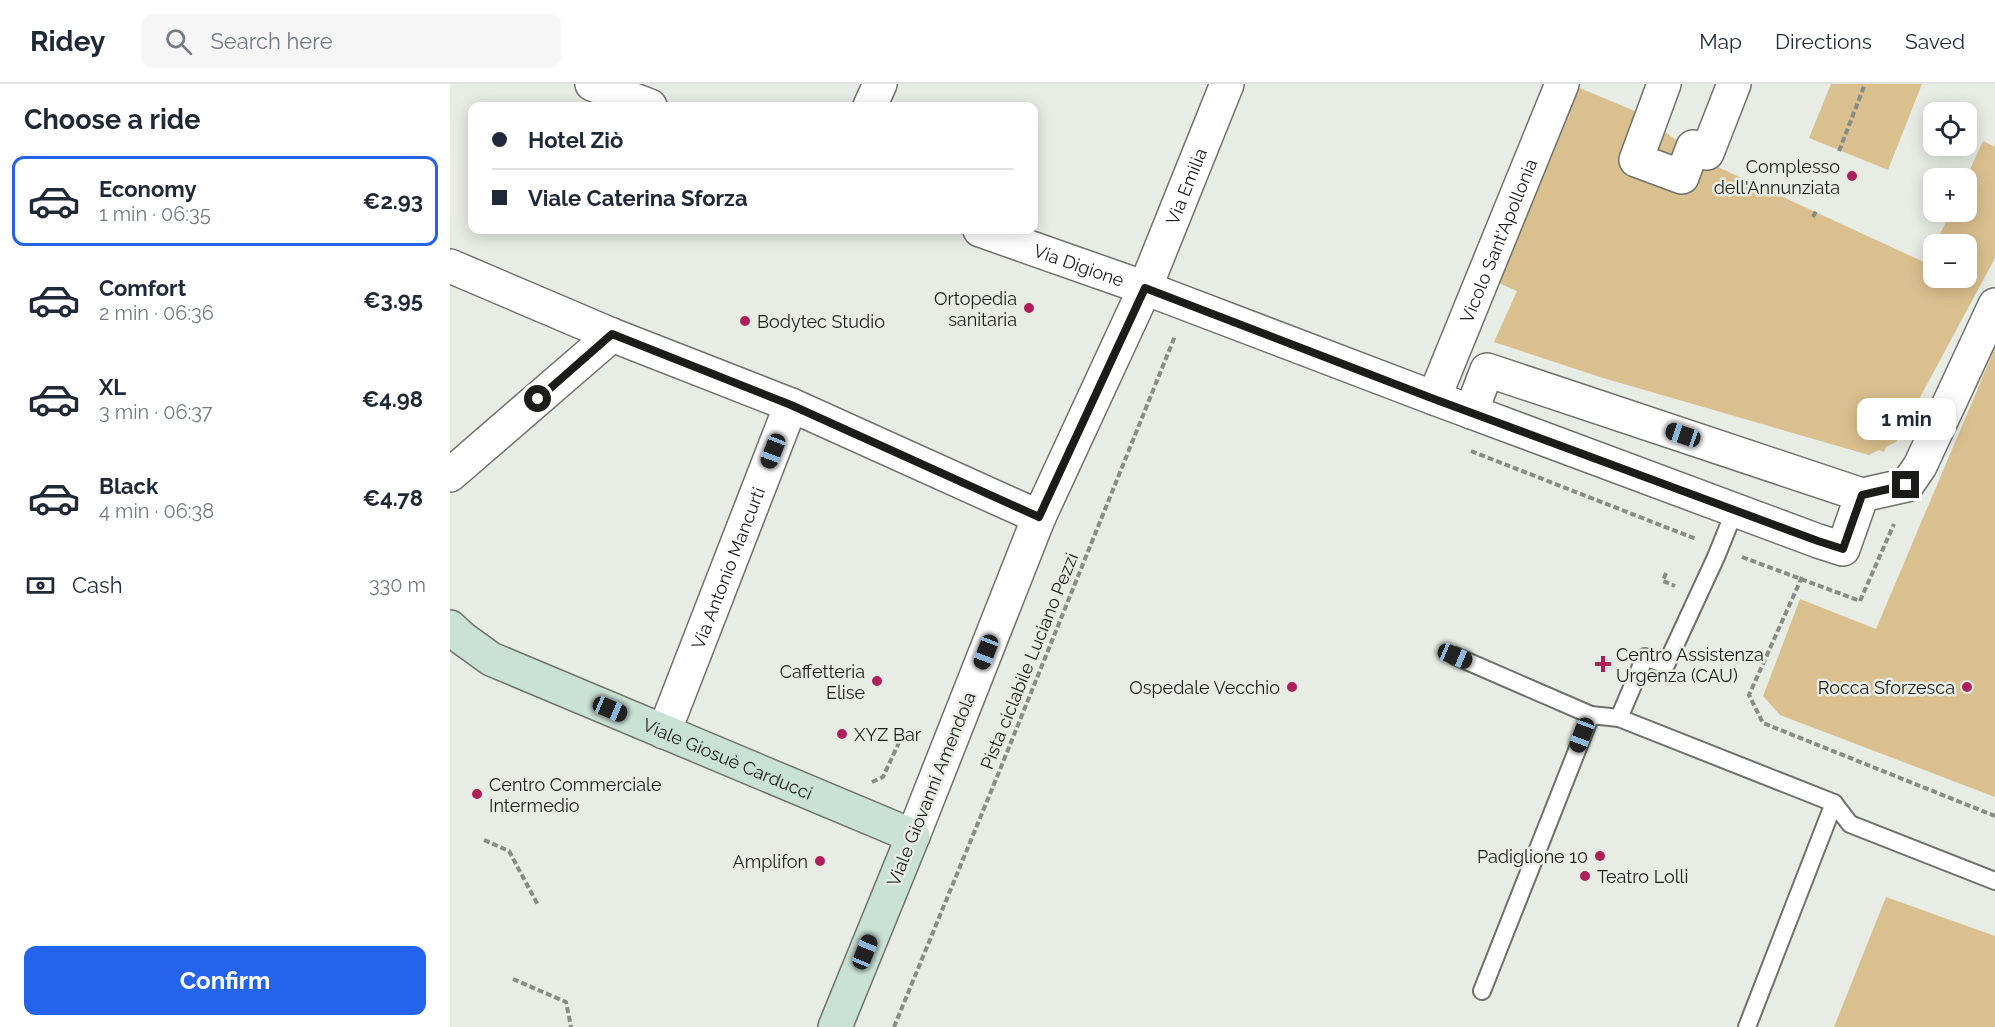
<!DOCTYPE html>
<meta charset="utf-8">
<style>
:root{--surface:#fff;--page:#f6f6f7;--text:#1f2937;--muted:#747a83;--line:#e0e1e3;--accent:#2563eb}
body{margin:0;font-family:Raleway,sans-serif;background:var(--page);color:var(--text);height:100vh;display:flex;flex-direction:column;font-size:22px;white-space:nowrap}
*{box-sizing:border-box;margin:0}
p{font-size:20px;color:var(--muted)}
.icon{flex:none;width:33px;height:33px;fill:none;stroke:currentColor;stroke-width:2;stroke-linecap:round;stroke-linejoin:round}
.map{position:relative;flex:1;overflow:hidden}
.side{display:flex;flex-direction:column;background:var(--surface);width:450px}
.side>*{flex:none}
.hud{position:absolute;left:18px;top:18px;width:570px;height:132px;border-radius:12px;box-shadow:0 3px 15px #0003;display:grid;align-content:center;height:132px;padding:0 24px;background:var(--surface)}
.tools{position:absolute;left:1473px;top:18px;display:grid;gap:12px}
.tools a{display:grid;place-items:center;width:54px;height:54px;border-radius:12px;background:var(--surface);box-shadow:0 3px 15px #0003;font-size:30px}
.end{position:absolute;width:27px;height:27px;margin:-14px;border:8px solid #1b1d1a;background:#fff;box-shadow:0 0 0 3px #fff}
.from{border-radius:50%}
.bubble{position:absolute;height:42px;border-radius:12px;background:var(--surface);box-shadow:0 3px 15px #0003;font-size:20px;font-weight:700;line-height:42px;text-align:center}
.car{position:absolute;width:18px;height:36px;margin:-18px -9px;border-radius:8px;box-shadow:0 0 4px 2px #0007;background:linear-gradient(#222 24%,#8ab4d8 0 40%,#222 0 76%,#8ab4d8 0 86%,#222 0)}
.hud b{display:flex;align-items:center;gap:21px;height:57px;font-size:22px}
.hud b+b{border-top:2px solid var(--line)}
.hud i{width:15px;height:15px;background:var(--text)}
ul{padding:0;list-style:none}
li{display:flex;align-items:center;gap:18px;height:90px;margin:0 12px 9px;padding:0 12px;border:3px solid transparent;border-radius:12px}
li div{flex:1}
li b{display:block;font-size:22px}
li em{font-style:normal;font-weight:700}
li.on{border-color:var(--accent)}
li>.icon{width:54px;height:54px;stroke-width:1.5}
h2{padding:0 24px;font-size:27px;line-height:72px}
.pay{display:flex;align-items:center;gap:15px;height:66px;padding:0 24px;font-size:22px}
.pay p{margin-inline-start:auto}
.action{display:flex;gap:12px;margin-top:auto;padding:12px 24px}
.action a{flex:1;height:69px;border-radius:12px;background:var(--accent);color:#fff;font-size:24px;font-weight:700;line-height:69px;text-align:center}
header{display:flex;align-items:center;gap:36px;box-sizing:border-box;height:84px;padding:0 30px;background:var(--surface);border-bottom:2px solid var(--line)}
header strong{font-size:28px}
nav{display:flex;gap:33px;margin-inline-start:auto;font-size:21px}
.search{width:420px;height:54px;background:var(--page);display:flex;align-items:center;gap:15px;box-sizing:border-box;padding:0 21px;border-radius:12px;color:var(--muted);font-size:22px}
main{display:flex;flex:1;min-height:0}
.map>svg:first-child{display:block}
.green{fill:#dbc08f}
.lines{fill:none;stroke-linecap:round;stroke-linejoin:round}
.lane-casing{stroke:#6d726a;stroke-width:20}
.street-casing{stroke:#6d726a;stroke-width:36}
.secondary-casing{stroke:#6d726a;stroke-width:36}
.path{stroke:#888c86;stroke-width:4;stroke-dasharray:6 3;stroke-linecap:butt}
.lane{stroke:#fff;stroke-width:16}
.street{stroke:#fff;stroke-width:33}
.secondary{stroke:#cae1d6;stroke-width:33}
.route{stroke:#1b1d1a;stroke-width:8}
.poi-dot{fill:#af205a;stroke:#e7ede4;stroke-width:2}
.labels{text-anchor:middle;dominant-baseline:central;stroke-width:5;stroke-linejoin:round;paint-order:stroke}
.poi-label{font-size:18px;fill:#1b1d1a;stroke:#e7ede4;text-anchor:end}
.street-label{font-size:18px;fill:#1b1d1a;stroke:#e7ede4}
</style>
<header>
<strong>Ridey</strong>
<div class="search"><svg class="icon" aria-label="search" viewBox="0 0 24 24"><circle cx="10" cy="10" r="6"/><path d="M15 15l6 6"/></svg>Search here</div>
<nav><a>Map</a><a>Directions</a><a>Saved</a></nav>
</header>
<main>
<section class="side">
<h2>Choose a ride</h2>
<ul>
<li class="on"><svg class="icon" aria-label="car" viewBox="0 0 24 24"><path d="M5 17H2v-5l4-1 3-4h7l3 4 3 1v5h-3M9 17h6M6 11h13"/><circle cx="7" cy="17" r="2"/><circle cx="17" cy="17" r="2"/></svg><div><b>Economy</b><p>1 min · 06:35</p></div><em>€2.93</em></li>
<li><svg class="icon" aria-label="car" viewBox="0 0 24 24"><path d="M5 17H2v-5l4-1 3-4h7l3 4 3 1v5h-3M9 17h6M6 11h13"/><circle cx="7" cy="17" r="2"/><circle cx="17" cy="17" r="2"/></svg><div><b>Comfort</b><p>2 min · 06:36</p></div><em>€3.95</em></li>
<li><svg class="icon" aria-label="car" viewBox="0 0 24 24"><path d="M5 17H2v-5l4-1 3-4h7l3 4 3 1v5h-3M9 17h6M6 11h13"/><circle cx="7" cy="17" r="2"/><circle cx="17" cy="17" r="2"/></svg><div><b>XL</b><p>3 min · 06:37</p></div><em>€4.98</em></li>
<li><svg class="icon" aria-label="car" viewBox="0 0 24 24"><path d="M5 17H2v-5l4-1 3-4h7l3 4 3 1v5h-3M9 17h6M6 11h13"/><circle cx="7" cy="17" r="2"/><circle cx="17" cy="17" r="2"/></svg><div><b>Black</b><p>4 min · 06:38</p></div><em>€4.78</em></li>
</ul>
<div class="pay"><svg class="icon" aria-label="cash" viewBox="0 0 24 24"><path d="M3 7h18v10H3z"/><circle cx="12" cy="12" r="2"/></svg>Cash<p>330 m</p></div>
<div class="action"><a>Confirm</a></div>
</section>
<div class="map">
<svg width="1545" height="943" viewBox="0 0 1545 943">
<rect width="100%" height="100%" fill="#e7ede4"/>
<g class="green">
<path d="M1120 0 1197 32V35L1257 78 1476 179 1483 164 1484 194H1516V160H1485L1501 128H1516V94L1533 57 1545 63V174L1446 358 1436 363 1434 368 1429 366 1419 371 1153 294 1044 258 1067 207 1037 194Z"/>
<path d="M1381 0H1472L1438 86 1359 54Z"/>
<path d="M1545 264V713L1330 631 1313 612 1350 515 1426 545Z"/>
<path d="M1436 813 1545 852V943H1384Z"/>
</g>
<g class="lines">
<defs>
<g id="lane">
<path d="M1285 426 1266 473 1216 581 1195 573 1169 634 1384 719 1400 740 1545 797"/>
<path d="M1005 572 1141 631"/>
<path d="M1032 907 1141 631 1169 634"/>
<path d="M1297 943 1384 719"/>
</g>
<g id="street">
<path d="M142 0 200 22"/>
<path d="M1214 0 1186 76 1232 93 1243 63 1257 69 1284 0"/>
<path d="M420 22 430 0"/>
<path id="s1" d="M530 146 695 204 984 314 1368 457 1393 465 1412 411 1457 401 1470 382 1545 221"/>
<path d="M0 182 162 251 341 321 589 433"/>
<path id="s2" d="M984 314 1112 0"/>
<path d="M1021 328 1037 286 1412 411"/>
<path d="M0 391 162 251"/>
<path id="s3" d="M214 648 341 321"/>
<path id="s4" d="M463 752 589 433 695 204 777 0"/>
</g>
<g id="secondary">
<path id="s5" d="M0 543 12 554 41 575 463 752 385 943"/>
</g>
</defs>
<use href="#lane" class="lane-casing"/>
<use href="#street" class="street-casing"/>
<use href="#secondary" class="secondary-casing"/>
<g class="path">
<path d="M1389 67 1415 0"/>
<path d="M1363 133 1366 127"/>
<path d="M1021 367 1246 455"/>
<path d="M1292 473 1410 517 1444 440"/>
<path d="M1216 489 1213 497 1225 502"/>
<path d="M1352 493 1299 611 1313 639 1545 732"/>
<path d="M422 698 433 693 452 652"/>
<path d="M34 756 59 767 88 821"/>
<path d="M63 895 116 918 121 943"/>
<path d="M444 943 549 688 725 252"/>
</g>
<use href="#lane" class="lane"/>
<use href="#street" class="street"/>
<use href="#secondary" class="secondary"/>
</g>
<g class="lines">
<path class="route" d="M88 315 162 250 341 321 589 433 695 204 984 315 1368 457 1393 465 1412 411 1456 401"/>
</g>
<g class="poi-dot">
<circle cx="1402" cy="92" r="6"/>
<circle cx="579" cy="224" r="6"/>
<circle cx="295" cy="237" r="6"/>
<path d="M1150 571h6v6h6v6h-6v6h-6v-6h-6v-6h6z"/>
<circle cx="427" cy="597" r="6"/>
<circle cx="842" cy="603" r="6"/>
<circle cx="1517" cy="603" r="6"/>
<circle cx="392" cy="650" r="6"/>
<circle cx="27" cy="710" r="6"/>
<circle cx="1150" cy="772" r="6"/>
<circle cx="370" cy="777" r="6"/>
<circle cx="1135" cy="792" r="6"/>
</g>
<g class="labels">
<g class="poi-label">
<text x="1390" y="82">Complesso<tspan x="1390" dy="21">dell'Annunziata</tspan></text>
<text x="567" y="214">Ortopedia<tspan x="567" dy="21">sanitaria</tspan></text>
<text x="307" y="237" text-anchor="start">Bodytec Studio</text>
<text x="1166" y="570" text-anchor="start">Centro Assistenza<tspan x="1166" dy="21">Urgenza (CAU)</tspan></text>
<text x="415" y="587">Caffetteria<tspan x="415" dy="21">Elise</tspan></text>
<text x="830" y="603">Ospedale Vecchio</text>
<text x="1505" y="603">Rocca Sforzesca</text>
<text x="404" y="650" text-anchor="start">XYZ Bar</text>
<text x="39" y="700" text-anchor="start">Centro Commerciale<tspan x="39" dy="21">Intermedio</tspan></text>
<text x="1138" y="772">Padiglione 10</text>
<text x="358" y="777">Amplifon</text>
<text x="1147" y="792" text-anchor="start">Teatro Lolli</text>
</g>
<g class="street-label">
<text stroke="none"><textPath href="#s4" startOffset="705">Via Emilia</textPath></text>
<text stroke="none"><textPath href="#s2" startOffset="170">Vicolo Sant'Apollonia</textPath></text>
<text stroke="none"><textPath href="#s1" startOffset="105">Via Digione</textPath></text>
<text stroke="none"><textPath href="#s3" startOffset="176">Via Antonio Mancurti</textPath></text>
<text transform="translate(579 577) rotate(-68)">Pista ciclabile Luciano Pezzi</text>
<text stroke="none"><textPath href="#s5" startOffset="309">Viale Giosuè Carducci</textPath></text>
<text transform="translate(481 705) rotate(-68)">Viale Giovanni Amendola</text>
</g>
</g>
</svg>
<div class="tools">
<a><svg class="icon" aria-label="locate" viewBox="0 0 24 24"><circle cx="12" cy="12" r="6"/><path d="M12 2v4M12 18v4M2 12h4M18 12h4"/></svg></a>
<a>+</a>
<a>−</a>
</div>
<i class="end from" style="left:88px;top:315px"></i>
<i class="end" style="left:1456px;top:401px"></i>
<div class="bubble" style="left:1407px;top:314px;width:99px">1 min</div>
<i class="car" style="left:1233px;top:351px;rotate:289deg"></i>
<i class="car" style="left:323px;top:367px;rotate:201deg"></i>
<i class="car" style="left:536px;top:568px;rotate:201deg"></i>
<i class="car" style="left:1005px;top:572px;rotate:113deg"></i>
<i class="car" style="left:160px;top:625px;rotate:113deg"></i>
<i class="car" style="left:1132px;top:651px;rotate:201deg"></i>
<i class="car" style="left:415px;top:868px;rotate:22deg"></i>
<div class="hud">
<b><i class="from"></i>Hotel Ziò</b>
<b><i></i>Viale Caterina Sforza</b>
</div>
</div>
</main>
